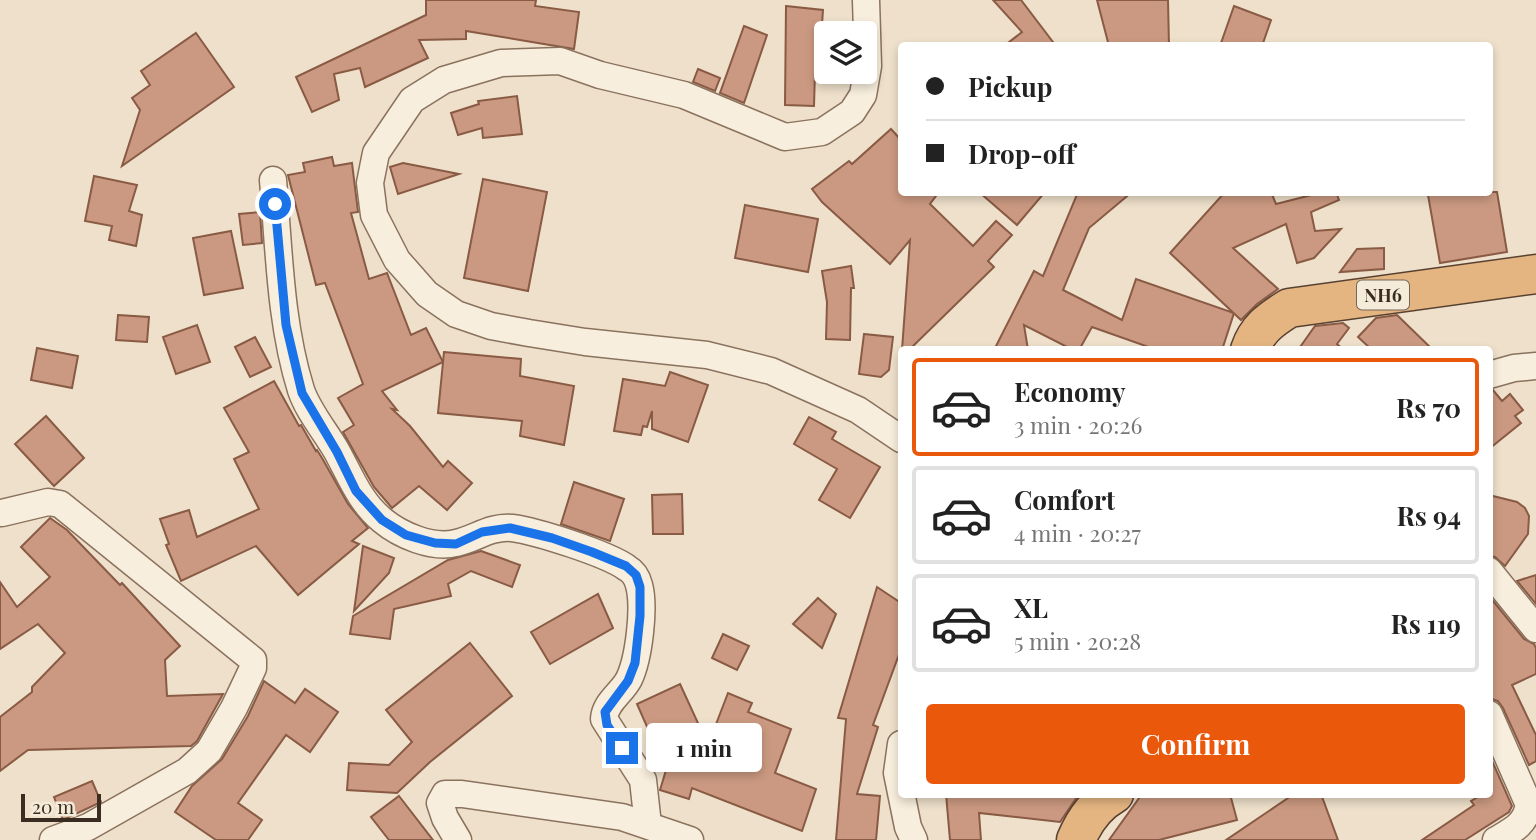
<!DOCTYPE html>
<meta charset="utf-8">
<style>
:root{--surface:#fff;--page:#f2f2f2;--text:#222;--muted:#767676;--line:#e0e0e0;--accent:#ea580c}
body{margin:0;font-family:"Playfair Display",serif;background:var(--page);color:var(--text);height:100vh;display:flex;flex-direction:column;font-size:26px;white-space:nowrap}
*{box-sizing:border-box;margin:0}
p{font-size:23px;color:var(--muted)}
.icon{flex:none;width:38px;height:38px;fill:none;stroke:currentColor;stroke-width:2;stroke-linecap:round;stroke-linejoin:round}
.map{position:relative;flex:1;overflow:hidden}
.details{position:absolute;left:898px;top:346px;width:595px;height:452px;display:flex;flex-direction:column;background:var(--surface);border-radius:7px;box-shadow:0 4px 10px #0003}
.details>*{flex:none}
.banner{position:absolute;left:898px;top:42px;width:595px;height:154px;border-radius:7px;box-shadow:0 4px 10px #0003;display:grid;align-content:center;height:154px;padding:0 28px;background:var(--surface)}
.buttons{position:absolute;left:814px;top:21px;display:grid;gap:14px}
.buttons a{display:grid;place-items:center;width:63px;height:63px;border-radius:7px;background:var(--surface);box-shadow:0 4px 10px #0003;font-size:35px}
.scale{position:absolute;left:21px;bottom:18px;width:80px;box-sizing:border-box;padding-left:7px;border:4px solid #3b2c21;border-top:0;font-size:19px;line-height:24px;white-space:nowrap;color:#3b2c21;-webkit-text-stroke:5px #f5ebd9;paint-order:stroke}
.end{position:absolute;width:32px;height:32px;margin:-16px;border:9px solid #1a73e8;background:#fff;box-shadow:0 0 0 4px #fff}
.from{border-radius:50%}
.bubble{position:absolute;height:49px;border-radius:7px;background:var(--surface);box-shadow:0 4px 10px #0003;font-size:23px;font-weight:700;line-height:49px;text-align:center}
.banner b{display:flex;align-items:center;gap:24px;height:66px;font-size:26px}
.banner b+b{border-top:2px solid var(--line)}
.banner i{width:18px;height:18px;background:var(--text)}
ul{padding:12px 0 0;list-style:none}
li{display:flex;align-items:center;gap:21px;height:98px;margin:0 14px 10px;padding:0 14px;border:4px solid var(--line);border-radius:7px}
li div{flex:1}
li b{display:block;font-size:26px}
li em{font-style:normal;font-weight:700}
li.active{border-color:var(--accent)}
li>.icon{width:63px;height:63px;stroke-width:1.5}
.button{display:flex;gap:14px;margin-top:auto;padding:14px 28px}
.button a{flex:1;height:80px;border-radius:7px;background:var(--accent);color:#fff;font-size:28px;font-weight:700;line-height:80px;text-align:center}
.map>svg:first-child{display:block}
.building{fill:#cb9981;stroke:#895a44;stroke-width:2}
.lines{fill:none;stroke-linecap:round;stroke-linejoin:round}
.minor-casing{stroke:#8a725e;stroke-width:29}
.trunk-casing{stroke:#594132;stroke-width:41}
.minor{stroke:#f8eedd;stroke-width:26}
.trunk{stroke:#e4b581;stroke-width:38}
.route{stroke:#1a73e8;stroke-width:9}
.labels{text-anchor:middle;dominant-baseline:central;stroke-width:5;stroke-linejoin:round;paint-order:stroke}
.shield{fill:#f5ebd9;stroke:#736558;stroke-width:2}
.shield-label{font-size:18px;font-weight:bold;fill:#3b2c21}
</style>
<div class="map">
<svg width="1536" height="840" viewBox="0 0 1536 840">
<rect width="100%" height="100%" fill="#eee0ca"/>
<g class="building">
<path d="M426 0H536L535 6 579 12 574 49 466 31V39L419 40 428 58 365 87 360 68 334 74 339 100 312 112 296 77 426 15Z"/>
<path d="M993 0H1021L1056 46H1004L1022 32Z"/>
<path d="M1097 0H1168L1169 46H1109Z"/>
<path d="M786 6 823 10 821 39 816 38 814 106 785 105Z"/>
<path d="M1234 6 1271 20 1262 46H1220Z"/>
<path d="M744 26 767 35 744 103 720 93Z"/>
<path d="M196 33 234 87 122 166 140 110 132 98 150 85 141 71Z"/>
<path d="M698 69 720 78 715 91 693 82Z"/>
<path d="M517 96 522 134 483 138 482 128 458 135 451 113 479 104 478 101Z"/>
<path d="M891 129 901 140V192H939L930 204 973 246 996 221 1012 235 988 261 994 267 909 350H902L910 240 890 264 822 202 812 189 849 161 852 164Z"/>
<path d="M332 157 334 166 352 163 358 212 351 213 369 279 387 273 411 335 426 328 443 362 382 391 397 410 392 409 410 426 443 467 448 461 472 483 447 510 419 486 392 508 374 487 343 432 354 425 338 398 363 384 325 283 316 285 288 175 305 172 303 163Z"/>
<path d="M403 163 459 174 398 194 390 167Z"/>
<path d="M94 176 137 185 129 211 142 215 136 246 109 240 112 226 85 221Z"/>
<path d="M483 179 547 192 528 291 464 278Z"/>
<path d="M979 192H1045L1017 225Z"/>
<path d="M1078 192H1132L1089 228 1063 290 1122 320 1136 279 1234 313 1222 350H1157L1092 327 1079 350H1073L1024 325 1028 350H994L1034 271 1043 276Z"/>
<path d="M1225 192H1271L1276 204 1323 192H1336L1339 200 1311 212 1315 231 1341 229 1314 258 1297 263 1286 224 1233 248 1278 289 1257 304 1241 320 1170 253Z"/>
<path d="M1444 192H1497L1507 252 1440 263 1428 195Z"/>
<path d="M745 205 818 219 808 272 735 258Z"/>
<path d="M260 212 262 243 243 245 239 214Z"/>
<path d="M231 231 243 288 204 295 193 238Z"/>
<path d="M1384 248V269L1340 272 1357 249Z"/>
<path d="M851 266 854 288H851L850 340 826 339 827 302 822 271Z"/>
<path d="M118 315 149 317 147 342 116 340Z"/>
<path d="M1397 315 1433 350H1372L1358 337 1376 318Z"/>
<path d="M1343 323 1349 328 1337 344 1344 350H1298L1315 326Z"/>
<path d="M197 325 210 362 176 374 163 337Z"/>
<path d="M864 334 893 337 889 370 881 377 859 374Z"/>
<path d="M255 337 271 367 250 377 235 347Z"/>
<path d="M37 348 78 356 72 388 31 380Z"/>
<path d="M444 352 521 359 520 376 574 386 564 445 520 436 522 421 438 413Z"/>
<path d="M670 372 708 385 688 442 652 429V411L647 427 643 426 641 435 614 431 623 379 665 386Z"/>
<path d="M274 381 299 426 301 425 316 451 317 450 322 458 348 504 368 528 352 541 359 544 298 595 256 546 181 581 166 545 169 544 160 519 189 510 197 537 259 509 234 459 249 452 224 408Z"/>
<path d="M1489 390H1493L1502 401 1510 394 1523 410 1515 416 1521 423 1489 449Z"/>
<path d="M46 416 84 458 54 486 15 444Z"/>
<path d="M809 417 836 432 832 439 880 467 850 518 819 500 837 469 794 444Z"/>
<path d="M574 482 624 499 610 541 561 524Z"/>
<path d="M682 494 683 534H653L652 495Z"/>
<path d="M1489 495 1517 502 1525 508 1529 516 1528 534 1505 566 1495 557 1489 556Z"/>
<path d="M50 518 67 530 120 585 122 583 180 646 165 660 167 696 223 694 197 741 191 746 28 750 0 771V717L32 692V687L65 653 38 624 0 649V582L17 607 50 577 21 547Z"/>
<path d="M363 546 394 558 389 573 354 611Z"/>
<path d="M481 551 520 565 512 587 471 571 448 584 451 596 394 609 390 639 350 634 353 616 448 560Z"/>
<path d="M1536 575V604L1517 581Z"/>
<path d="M877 587 901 603V649L873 725 878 727 857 794 880 796 876 840H836L846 719 838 718Z"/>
<path d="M598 594 613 628 550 664 531 632Z"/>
<path d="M1489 596 1524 639 1534 644 1536 648V674L1512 685 1536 735V761L1529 765 1503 708 1498 701 1489 698Z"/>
<path d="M818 598 836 614 822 648 793 624Z"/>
<path d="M723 634 749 646 737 670 712 658Z"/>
<path d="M470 643 512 696 430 762 397 793 347 790 349 763 389 765 412 742 386 710Z"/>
<path d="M264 681 295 703 305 689 338 712 310 752 286 735 238 803 262 820 248 840H216L175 812 192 786 222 759 248 716Z"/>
<path d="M680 684 708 745 728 693 752 703 748 712 791 729 775 773 816 789 802 831 692 788 689 799 660 790 666 770 637 704Z"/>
<path d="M1489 754 1512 806 1509 812 1465 840H1422L1474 805 1471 801 1483 794H1489Z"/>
<path d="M92 781 101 802 63 820 54 797Z"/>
<path d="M946 794H1079L1060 822 979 813 981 840H950Z"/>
<path d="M1142 794H1230L1237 820 1159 840H1109Z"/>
<path d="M1294 794H1321L1338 840H1226Z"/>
<path d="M399 796 433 840H389L371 817Z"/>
</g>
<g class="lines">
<defs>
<g id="minor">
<path d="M866 0 868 66 863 95 852 112 822 132 785 137 684 95 600 75 560 61 501 63 444 80 412 100 376 153 370 183 374 215 397 260 427 294 456 314 491 326 529 333 585 342 707 355 771 371 858 410 901 439"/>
<path d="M273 180C279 249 280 323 301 390 308 411 325 431 336 450 350 475 359 501 382 520 400 535 432 549 456 543 475 539 490 526 512 528 536 531 608 554 627 568 634 572 637 577 639 585 645 607 639 658 629 679 622 693 605 702 604 719L643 780 648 825"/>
<path d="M1489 375 1514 368 1536 366"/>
<path d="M2 513 48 502 60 504 253 660V668L234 708 209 751 187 771 88 827 53 840"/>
<path d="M1489 571 1536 629"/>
<path d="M1489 714 1529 805C1525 825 1513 830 1496 840"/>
<path d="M901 744 897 773 908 827 914 840"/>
<path d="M458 840 445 818 440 803 445 794H462L622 817 690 840"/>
</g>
<g id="trunk">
<path d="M1250 350C1257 329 1270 320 1289 308L1536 274"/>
<path d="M1076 840C1084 821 1096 804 1114 794"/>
</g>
</defs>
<use href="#minor" class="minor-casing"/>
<use href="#trunk" class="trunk-casing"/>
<use href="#minor" class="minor"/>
<use href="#trunk" class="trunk"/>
</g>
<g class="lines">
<path class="route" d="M275 204 286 325 302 393 337 452 356 491 382 520 406 535 435 543 456 544 482 532 510 528 552 538 592 552 626 566 636 575 640 587V616L635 663 628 681 605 712 607 725 622 748"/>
</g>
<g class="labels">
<rect class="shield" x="1357" y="280.5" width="52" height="29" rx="5"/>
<g class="shield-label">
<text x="1383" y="295">NH6</text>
</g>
</g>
</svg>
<div class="buttons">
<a><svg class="icon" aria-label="layers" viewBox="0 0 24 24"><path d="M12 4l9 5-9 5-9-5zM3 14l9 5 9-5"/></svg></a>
</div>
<div class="scale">20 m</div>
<i class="end from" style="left:275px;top:204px"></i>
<i class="end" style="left:622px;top:748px"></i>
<div class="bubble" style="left:646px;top:723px;width:116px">1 min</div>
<div class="banner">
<b><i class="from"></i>Pickup</b>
<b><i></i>Drop-off</b>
</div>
<section class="details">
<ul>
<li class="active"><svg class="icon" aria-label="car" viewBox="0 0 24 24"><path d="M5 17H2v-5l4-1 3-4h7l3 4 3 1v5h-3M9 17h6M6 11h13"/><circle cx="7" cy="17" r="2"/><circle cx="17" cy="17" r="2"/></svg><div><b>Economy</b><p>3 min · 20:26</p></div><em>Rs 70</em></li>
<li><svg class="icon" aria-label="car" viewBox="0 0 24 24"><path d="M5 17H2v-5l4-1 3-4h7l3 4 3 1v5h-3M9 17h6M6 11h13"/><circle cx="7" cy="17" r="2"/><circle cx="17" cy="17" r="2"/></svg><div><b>Comfort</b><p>4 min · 20:27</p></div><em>Rs 94</em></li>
<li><svg class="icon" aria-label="car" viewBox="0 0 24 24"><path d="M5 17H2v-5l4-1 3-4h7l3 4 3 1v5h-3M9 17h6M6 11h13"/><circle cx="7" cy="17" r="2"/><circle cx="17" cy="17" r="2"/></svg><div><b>XL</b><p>5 min · 20:28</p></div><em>Rs 119</em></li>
</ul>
<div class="button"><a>Confirm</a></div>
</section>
</div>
